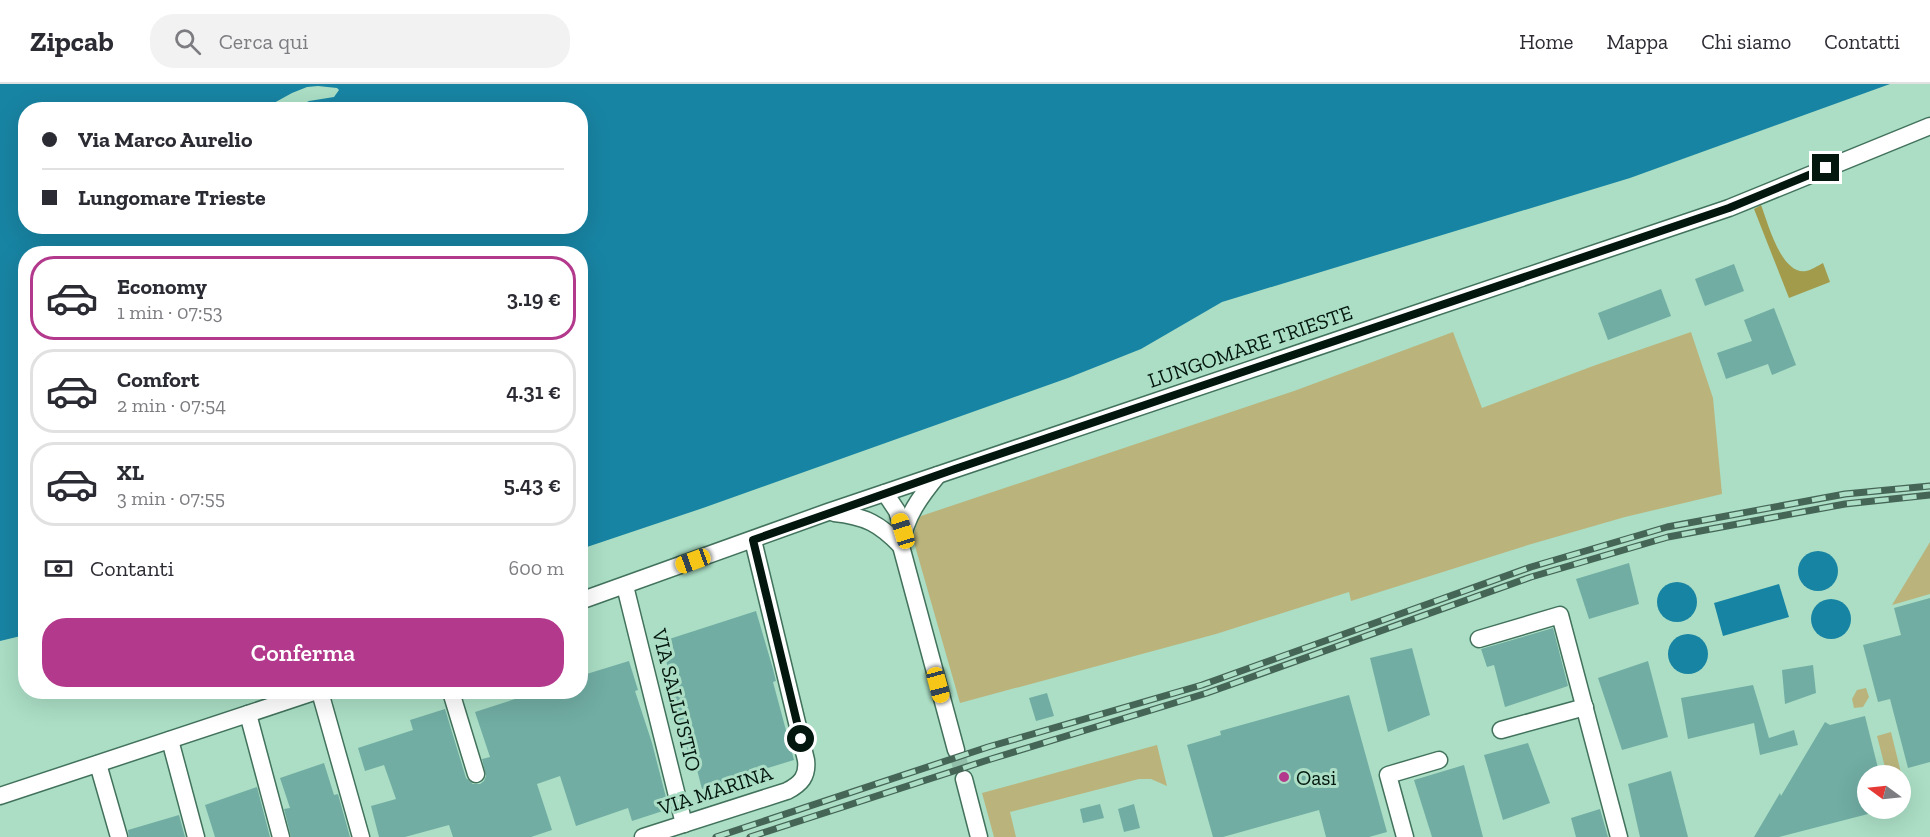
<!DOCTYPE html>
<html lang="it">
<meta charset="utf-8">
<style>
:root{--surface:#fff;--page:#f2f2f3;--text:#2b2b33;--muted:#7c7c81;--line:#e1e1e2;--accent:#b3398c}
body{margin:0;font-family:"Zilla Slab",serif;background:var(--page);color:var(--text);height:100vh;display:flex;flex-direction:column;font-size:22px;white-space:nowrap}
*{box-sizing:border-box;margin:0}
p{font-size:20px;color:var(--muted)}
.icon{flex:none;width:33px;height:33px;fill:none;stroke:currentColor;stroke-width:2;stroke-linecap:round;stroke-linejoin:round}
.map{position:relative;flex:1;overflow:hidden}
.panel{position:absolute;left:18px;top:162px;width:570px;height:453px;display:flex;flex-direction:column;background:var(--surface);border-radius:24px;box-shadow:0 6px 24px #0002}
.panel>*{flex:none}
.banner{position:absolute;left:18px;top:18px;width:570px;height:132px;border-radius:24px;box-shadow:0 6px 24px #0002;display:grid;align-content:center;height:132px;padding:0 24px;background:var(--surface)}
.needle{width:39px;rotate:285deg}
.controls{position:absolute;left:1857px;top:681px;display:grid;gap:12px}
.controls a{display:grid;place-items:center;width:54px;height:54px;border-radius:50%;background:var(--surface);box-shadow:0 6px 24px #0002;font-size:30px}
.end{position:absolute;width:27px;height:27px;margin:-14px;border:8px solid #04170f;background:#fff;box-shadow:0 0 0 3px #fff}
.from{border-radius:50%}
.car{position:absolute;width:18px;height:36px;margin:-18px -9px;border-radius:8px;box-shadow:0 0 4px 2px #0007;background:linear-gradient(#f5c518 24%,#345 0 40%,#f5c518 0 76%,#345 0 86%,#f5c518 0)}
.banner b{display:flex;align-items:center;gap:21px;height:57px;font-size:22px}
.banner b+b{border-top:2px solid var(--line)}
.banner i{width:15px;height:15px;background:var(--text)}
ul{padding:10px 0 0;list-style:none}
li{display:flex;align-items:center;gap:18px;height:84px;margin:0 12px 9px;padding:0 12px;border:3px solid var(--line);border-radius:24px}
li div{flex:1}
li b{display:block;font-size:22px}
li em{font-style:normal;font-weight:600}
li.active{border-color:var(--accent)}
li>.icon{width:54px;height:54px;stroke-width:1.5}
.pay{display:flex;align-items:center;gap:15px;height:66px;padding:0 24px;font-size:22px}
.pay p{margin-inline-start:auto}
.action{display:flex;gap:12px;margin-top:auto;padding:12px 24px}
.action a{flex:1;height:69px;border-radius:24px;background:var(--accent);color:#fff;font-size:24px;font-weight:600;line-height:69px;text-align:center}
header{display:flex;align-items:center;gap:36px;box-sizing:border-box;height:84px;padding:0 30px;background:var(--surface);border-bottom:2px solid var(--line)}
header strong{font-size:28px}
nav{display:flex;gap:33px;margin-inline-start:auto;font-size:21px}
.search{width:420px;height:54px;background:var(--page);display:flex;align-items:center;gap:15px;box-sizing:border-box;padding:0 21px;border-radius:24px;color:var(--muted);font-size:22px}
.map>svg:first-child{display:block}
.green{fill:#bab47c}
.forest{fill:#a39b4c}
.water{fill:#1884a3;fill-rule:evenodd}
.pier{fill:#abdec5}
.building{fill:#71ada3}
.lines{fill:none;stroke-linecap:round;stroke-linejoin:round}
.street-tunnel{stroke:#92c0aa;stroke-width:16;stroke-dasharray:16 8;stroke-linecap:butt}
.street-casing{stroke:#42725c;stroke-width:19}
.street{stroke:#fff;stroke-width:16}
.rail-casing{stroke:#456556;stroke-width:7}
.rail{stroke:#abdec5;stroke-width:4.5;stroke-dasharray:14;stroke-linecap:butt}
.route{stroke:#04170f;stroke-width:8}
.poi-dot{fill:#b3398c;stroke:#abdec5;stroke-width:2}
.labels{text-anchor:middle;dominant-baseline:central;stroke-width:6;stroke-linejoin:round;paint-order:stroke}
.street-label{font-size:21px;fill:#04170f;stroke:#abdec5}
.poi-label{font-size:21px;fill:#04170f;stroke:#abdec5;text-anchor:start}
</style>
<header>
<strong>Zipcab</strong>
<div class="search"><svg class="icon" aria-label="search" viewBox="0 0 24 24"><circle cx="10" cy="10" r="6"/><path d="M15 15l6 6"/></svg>Cerca qui</div>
<nav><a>Home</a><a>Mappa</a><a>Chi siamo</a><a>Contatti</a></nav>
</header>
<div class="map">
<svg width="1930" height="753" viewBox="0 0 1930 753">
<rect width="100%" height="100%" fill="#abdec5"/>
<g class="green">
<path d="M1453 248 1482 324 1593 282 1691 248 1713 314 1722 410 1625 433 1528 461 1351 517 1349 508 1216 550 960 619 913 455 917 438 921 432 1294 307Z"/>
<path d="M1930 458V510L1892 521Z"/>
<path d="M1866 604 1869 613 1863 623 1854 624 1852 615 1857 606Z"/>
<path d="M1891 648 1902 693 1901 694 1900 692 1887 691 1877 652Z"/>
<path d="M1157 661 1167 702 1151 695H1139L1010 728 1016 753H994L982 709Z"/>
</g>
<path class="forest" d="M1761 121C1768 139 1781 191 1806 187 1812 186 1817 182 1823 179L1830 198 1789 214 1754 125Z"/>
<g class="water">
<path d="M0 0H1890L1630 94 1222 218 1141 265 1068 294 703 424 581 465 580 170H26L25 551 0 557ZM26 26H580V142H26Z"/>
<circle cx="1818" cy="487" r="20"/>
<circle cx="1677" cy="518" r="20"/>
<path d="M1779 500 1789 533 1723 552 1714 519Z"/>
<circle cx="1831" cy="535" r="20"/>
<circle cx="1688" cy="570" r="20"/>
</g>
<path class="pier" d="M318 2 337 4 339 6 334 13 309 17 294 25H263L292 9 307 3Z"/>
<g class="building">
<path d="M1734 180 1744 207 1705 222 1695 195Z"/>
<path d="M1661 205 1671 232 1608 256 1598 229Z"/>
<path d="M1774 224 1796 281 1772 291 1768 280 1726 295 1717 269 1752 257 1744 236Z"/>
<path d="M1629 479 1639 520 1589 535 1576 495Z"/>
<path d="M1930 514V678L1908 684 1890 615 1878 618 1863 561 1901 551 1894 524Z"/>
<path d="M756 527 773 585 776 597 773 598 794 676 741 692V695L702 705 693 670 689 671 678 637 679 636 668 598 672 596 660 558Z"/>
<path d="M1553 544 1568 602 1505 623 1494 581 1487 583 1481 565Z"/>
<path d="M1412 564 1430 631 1388 648 1370 574Z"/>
<path d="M629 577 638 606 635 607 652 659 669 725 632 737 628 724 576 742 560 692 537 700 552 746 531 753H453L449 741 405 753H379L371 722 396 715 384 681 365 687 358 664 413 646 410 636 445 625 466 694 473 700H480L484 697 486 692 482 675 490 673 475 628 537 608H580V592Z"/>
<path d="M1648 577 1668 653 1622 666 1598 594Z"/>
<path d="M1813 581 1816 609 1785 620 1782 586Z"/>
<path d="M1753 601 1769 654 1794 646 1798 661 1760 671 1754 639 1688 655 1681 614Z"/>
<path d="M1047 609 1054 632 1036 637 1029 614Z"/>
<path d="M1349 611 1387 748 1369 753H1326L1319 726 1223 753H1213L1187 661 1221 651 1220 647Z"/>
<path d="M1865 632 1880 692H1868V730L1779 753H1754L1780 709 1781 712 1825 638 1830 641Z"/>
<path d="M1528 659 1550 719 1503 736 1484 671Z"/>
<path d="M324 679 334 711 338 710 350 753H291L284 725 290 724 280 694Z"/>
<path d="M1464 681 1483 753H1432L1414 696Z"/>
<path d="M1671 687 1688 753H1640L1628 700Z"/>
<path d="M257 703 270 753H215L205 721Z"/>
<path d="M1100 720 1104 734 1083 739 1080 725Z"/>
<path d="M1134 720 1140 744 1124 748 1118 725Z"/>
<path d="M1600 725 1608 753H1576L1571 734Z"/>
<path d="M179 731 185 753H129L128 746Z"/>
</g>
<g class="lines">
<path class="street-tunnel" d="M956 666 964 695"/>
<defs>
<g id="street">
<path d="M938 391C920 413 905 433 901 462L956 666"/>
<path d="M885 409 897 427 903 447"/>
<path d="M834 429C865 432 880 440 901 462"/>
<path d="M625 502 684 740"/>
<path d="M580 517 828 428 1729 124 1930 42"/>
<path d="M1479 555 1560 531 1619 753"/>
<path d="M320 608 361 753"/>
<path d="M451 608 476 690"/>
<path d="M248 630 281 753"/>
<path d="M1501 646 1585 623"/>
<path d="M170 656 196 753"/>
<path d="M98 680 119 753"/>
<path d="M964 695 979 753"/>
<path d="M0 712 314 608"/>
<path d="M643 753 787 707C801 700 808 692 806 676L753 456"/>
<path d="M1405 753 1388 691 1439 676"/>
</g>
</defs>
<use href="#street" class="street-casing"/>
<use href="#street" class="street"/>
<defs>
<g id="rail">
<path d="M716 753 988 663 1202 601 1531 483 1667 443 1845 410 1930 402"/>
<path d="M750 753 991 675 1207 609 1531 493 1668 453 1845 420 1930 411"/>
</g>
</defs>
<use href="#rail" class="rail-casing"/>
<use href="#rail" class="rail"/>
</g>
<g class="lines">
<path class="route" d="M801 655 753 456 955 385 1729 124 1826 84"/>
</g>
<circle class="poi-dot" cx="1284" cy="693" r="6"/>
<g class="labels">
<g class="street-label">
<text transform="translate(1250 262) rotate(-19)">LUNGOMARE TRIESTE</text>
<text transform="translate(677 616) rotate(76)">VIA SALLUSTIO</text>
<text transform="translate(715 706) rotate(-18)">VIA MARINA</text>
</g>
<g class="poi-label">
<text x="1296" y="693">Oasi</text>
</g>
</g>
</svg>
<div class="controls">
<a><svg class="needle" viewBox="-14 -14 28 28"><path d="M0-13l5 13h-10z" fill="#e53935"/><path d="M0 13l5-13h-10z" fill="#7c7c81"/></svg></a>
</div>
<i class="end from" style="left:801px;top:655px"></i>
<i class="end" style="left:1826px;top:84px"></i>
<i class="car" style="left:903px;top:447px;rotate:343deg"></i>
<i class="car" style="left:693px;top:477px;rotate:250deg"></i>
<i class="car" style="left:938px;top:601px;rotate:165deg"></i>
<div class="banner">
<b><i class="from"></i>Via Marco Aurelio</b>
<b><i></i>Lungomare Trieste</b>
</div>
<section class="panel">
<ul>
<li class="active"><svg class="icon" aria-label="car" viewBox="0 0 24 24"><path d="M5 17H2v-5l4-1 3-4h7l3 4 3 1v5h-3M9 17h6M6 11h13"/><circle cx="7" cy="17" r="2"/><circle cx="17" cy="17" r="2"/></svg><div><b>Economy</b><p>1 min · 07:53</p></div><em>3.19 €</em></li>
<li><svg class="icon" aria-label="car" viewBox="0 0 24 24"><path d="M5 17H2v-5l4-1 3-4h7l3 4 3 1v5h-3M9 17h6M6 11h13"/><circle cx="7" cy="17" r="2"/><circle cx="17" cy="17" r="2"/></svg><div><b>Comfort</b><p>2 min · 07:54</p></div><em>4.31 €</em></li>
<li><svg class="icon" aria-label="car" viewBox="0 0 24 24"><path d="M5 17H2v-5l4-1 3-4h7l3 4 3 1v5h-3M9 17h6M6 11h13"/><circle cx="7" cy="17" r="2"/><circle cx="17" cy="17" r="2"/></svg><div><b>XL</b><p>3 min · 07:55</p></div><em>5.43 €</em></li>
</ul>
<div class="pay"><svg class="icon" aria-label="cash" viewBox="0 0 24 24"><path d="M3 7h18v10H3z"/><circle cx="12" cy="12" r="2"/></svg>Contanti<p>600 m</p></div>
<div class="action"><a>Conferma</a></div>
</section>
</div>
